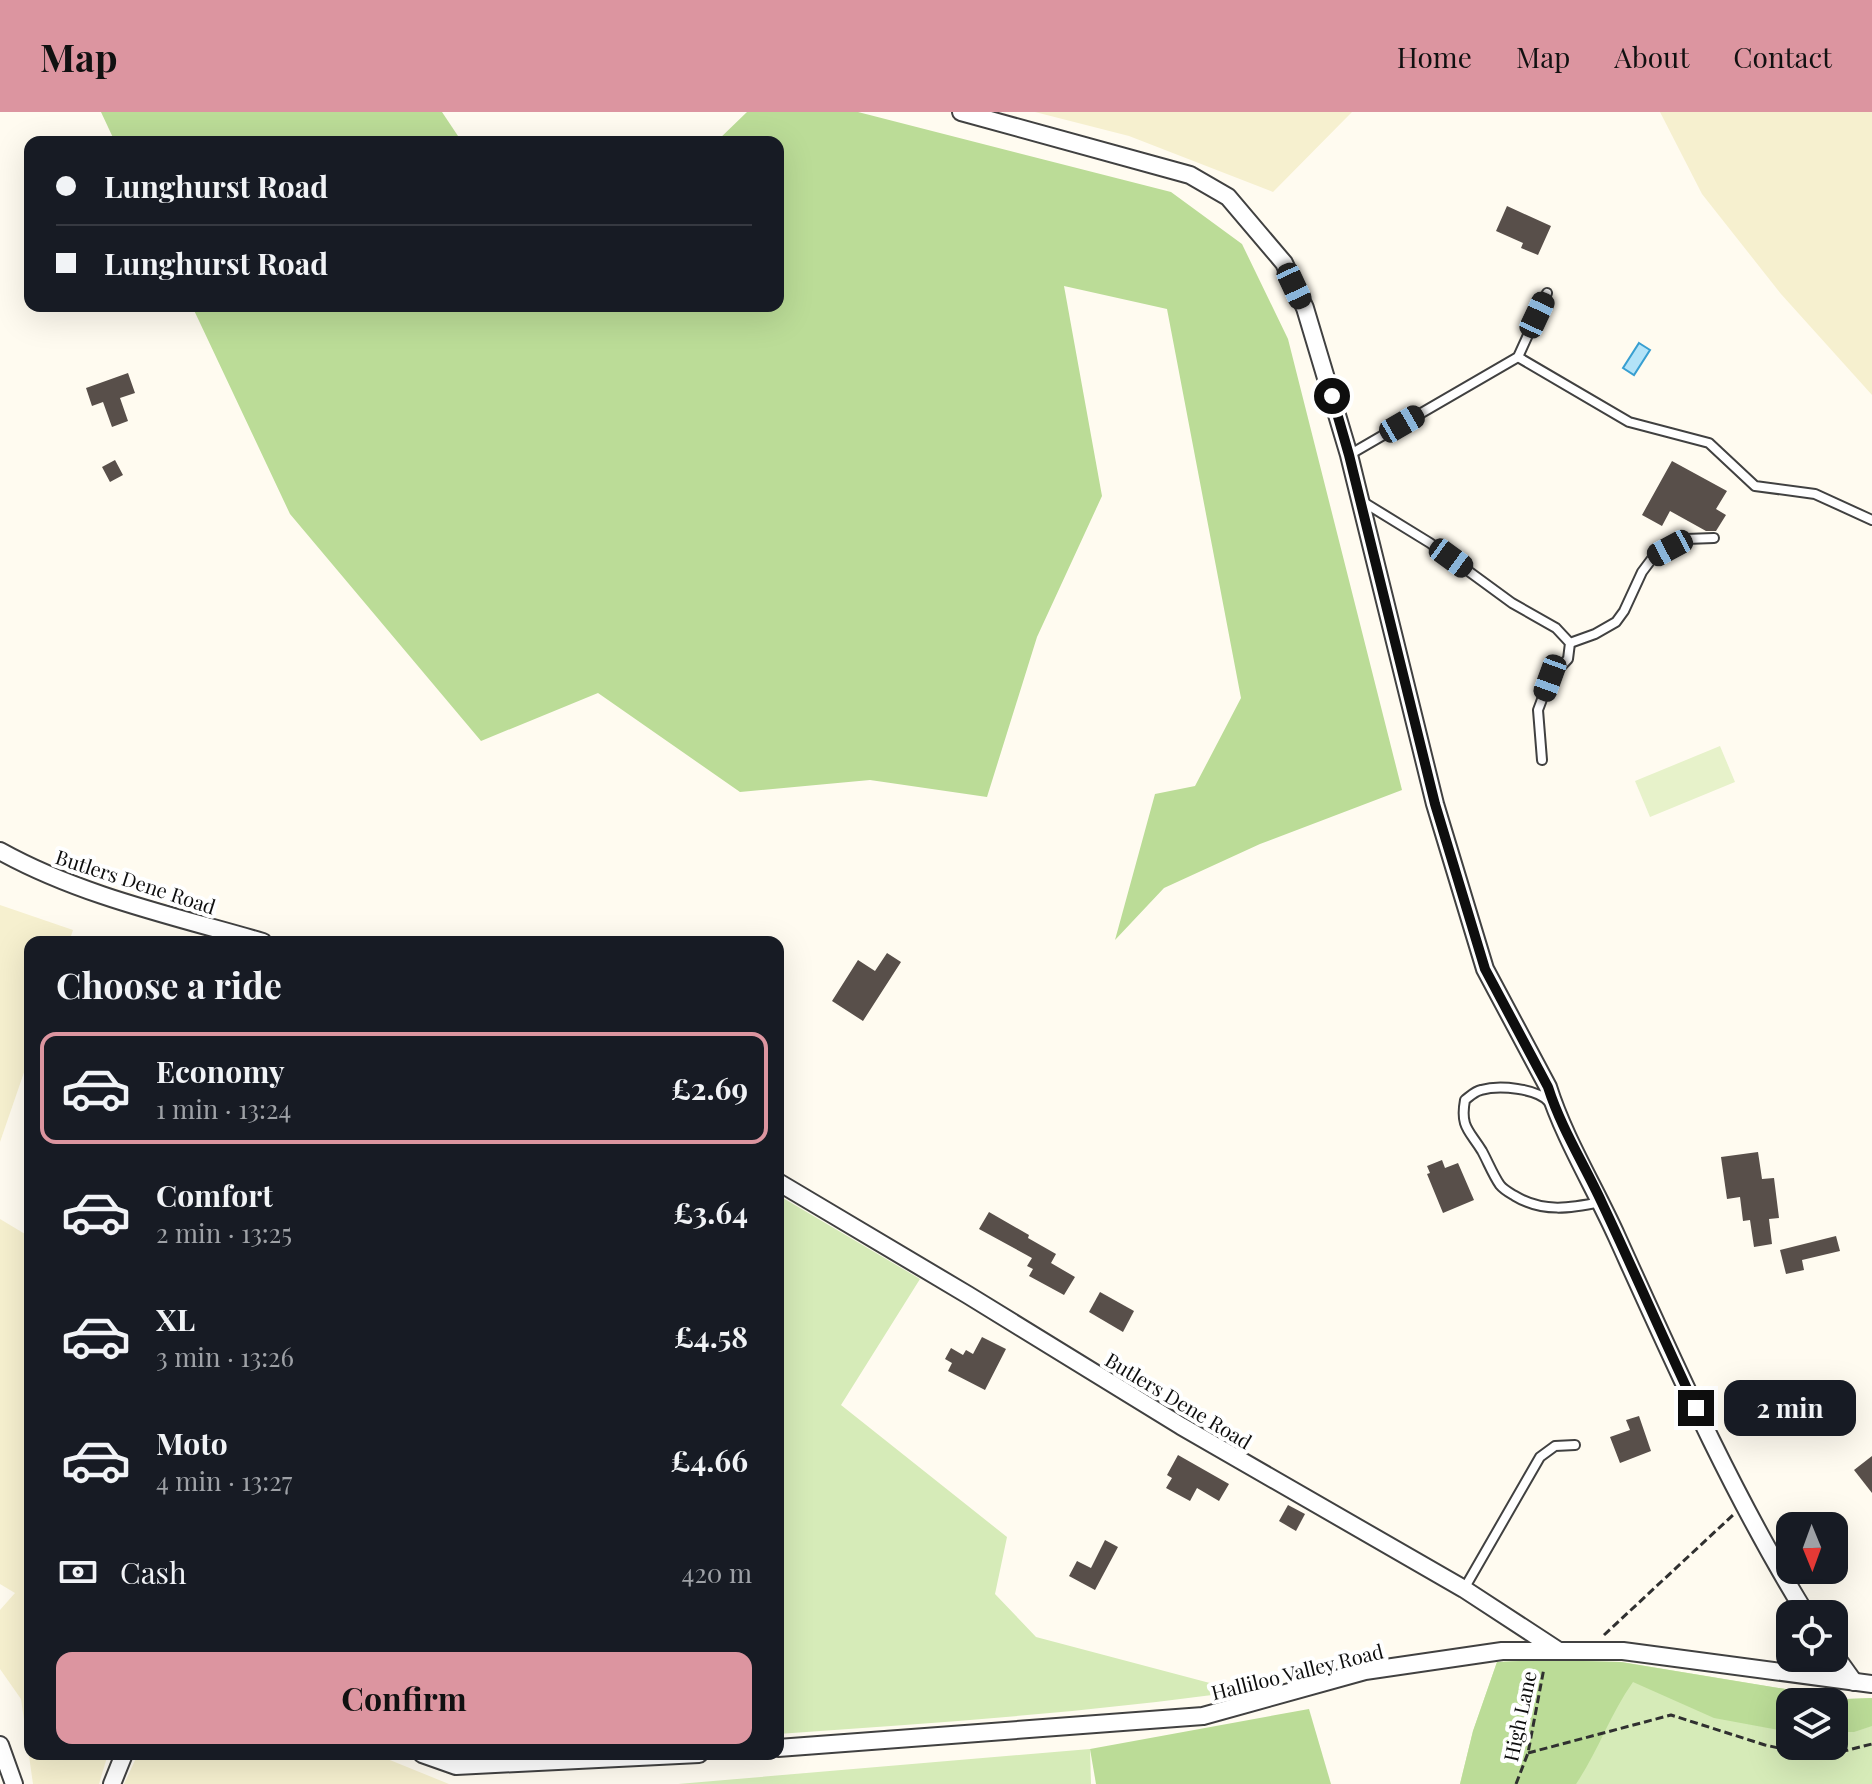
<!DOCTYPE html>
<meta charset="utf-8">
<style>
:root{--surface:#171b24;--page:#242831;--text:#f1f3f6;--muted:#9ea1a6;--line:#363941;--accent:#dc95a0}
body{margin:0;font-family:"Playfair Display",serif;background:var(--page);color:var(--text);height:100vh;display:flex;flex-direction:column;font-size:30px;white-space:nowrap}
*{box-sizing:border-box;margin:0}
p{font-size:26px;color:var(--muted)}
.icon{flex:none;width:44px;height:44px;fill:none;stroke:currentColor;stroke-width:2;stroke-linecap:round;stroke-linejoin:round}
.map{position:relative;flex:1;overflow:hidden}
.sheet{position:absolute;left:24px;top:824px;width:760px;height:824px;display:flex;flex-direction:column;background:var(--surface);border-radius:16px;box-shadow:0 8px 32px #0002}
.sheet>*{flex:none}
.banner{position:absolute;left:24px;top:24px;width:760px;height:176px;border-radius:16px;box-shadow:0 8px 32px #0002;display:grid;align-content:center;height:176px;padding:0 32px;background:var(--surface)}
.needle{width:52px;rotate:179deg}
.controls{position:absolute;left:1776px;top:1400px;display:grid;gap:16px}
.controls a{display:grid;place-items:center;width:72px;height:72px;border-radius:16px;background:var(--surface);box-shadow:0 8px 32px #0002;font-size:40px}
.end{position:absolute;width:36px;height:36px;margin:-18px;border:10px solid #0e0e0e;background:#fff;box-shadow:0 0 0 4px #fff}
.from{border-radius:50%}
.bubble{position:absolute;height:56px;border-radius:16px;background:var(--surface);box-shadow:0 8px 32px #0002;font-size:26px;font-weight:700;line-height:56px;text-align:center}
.car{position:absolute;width:24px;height:48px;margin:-24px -12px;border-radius:10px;box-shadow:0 0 6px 2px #0007;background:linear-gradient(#222 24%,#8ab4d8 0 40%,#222 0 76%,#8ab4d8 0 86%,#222 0)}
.banner b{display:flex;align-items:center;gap:28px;height:76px;font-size:30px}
.banner b+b{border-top:2px solid var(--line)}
.banner i{width:20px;height:20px;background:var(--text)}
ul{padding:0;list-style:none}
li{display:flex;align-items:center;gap:24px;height:112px;margin:0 16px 12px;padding:0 16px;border:4px solid transparent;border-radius:16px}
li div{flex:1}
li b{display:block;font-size:30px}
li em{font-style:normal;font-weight:700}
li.active{border-color:var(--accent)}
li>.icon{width:72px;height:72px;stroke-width:1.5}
h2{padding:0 32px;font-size:36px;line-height:96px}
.pay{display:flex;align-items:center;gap:20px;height:88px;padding:0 32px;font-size:30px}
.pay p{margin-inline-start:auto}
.action{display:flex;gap:16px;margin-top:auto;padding:16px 32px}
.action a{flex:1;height:92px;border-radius:16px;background:var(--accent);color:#111;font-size:32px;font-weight:700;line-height:92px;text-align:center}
header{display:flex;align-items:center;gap:48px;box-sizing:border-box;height:112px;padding:0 40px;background:var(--accent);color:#111}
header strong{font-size:38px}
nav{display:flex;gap:44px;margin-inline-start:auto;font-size:28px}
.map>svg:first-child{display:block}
.farmland{fill:#f6f0cf}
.green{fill:#d6ebb8;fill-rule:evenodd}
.forest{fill:#bbdc97}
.pitch{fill:#e7f2ca}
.water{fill:#b3e3f8;stroke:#389fd1;stroke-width:2}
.building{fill:#584f4a}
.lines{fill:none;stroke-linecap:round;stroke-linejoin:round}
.lane-casing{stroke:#414141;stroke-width:12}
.street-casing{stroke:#414141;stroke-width:20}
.path{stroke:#303030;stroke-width:3;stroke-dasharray:8 4;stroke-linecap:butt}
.lane{stroke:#fff;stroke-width:8}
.street{stroke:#fff;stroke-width:16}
.route{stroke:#0e0e0e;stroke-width:10}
.labels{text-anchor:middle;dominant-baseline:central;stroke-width:8;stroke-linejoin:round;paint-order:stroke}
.street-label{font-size:20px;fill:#0e0e0e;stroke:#fff}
</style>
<header>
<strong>Map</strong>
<nav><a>Home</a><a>Map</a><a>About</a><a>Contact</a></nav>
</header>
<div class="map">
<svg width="1872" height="1672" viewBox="0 0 1872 1672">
<rect width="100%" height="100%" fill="#fffbf0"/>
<g class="farmland">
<path d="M1035 0H1352L1273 80 1129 24Z"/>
<path d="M1660 0H1872V283L1781 182 1702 82Z"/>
<path d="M0 793 73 818 69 830H30V943L0 1030Z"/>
<path d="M0 1107 30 1125V1642H108L99 1672H33L21 1587 0 1557V1498L15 1481 0 1472Z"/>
<path d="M138 1642H375L449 1672H124Z"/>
</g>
<g class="green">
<path d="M783 1086 920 1167 841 1293 1007 1425 995 1482 1036 1525 1240 1579C1087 1601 932 1611 778 1622V1094Z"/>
<path d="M1545 1548 1621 1550 1846 1587 1872 1586V1672H1460L1473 1619 1497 1550ZM1790 1590H1834V1634H1790Z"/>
<path d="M1090 1637 1091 1672H678Z"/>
</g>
<g class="forest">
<path d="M101 0H442L462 30H115Z"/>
<path d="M747 0H858L1171 80 1242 132 1288 227 1402 678 1260 732 1164 776 1115 828 1155 682 1195 674 1241 586 1167 197 1064 174 1102 384 1037 525 987 685 870 668 740 680 598 581 481 629 290 402 192 194H778V30H716Z"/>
<path d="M1545 1548 1621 1550 1846 1587 1872 1586V1614L1854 1620H1834V1590H1790V1620L1714 1606 1633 1570C1610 1602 1598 1640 1576 1672H1460L1473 1619 1497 1550Z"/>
<path d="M1309 1597 1331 1672H1096L1090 1637Z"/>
</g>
<path class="pitch" d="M1720 634 1735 670 1650 705 1635 669Z"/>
<path class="water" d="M1639 231 1650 238 1634 263 1623 256Z"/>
<g class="building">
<path d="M1507 94 1551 114 1538 143 1521 136 1523 131 1496 119Z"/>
<path d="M128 261 135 281 120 286 128 309 112 315 103 290 92 294 86 276Z"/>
<path d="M115 348 123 363 110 370 102 355Z"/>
<path d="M1672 349 1727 379 1716 397 1726 403 1716 419H1706L1670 399 1662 414 1642 403Z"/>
<path d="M887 841 901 850 863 909 832 889 858 848 875 859Z"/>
<path d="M1758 1040 1762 1067 1774 1066 1779 1106 1769 1107 1772 1132 1754 1135 1750 1108 1743 1109 1740 1085 1727 1087 1721 1045Z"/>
<path d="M1442 1048 1445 1056 1458 1051 1474 1088 1443 1101 1427 1062 1430 1061 1427 1054Z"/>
<path d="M989 1100 1029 1123 1028 1126 1056 1142 1051 1151 1075 1165 1064 1183 1029 1164 1033 1157 1027 1154 1032 1146 979 1117Z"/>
<path d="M1836 1124 1840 1139 1802 1148 1804 1158 1786 1162 1780 1138Z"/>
<path d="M1100 1180 1134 1199 1123 1220 1089 1200Z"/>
<path d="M982 1225 1006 1237 985 1278 948 1259 952 1251 945 1247 951 1236 963 1243 966 1238 973 1242Z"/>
<path d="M1639 1304 1651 1339 1620 1351 1610 1325 1630 1318 1626 1308Z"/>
<path d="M1178 1343 1229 1372 1219 1389 1197 1376 1190 1389 1166 1376 1172 1366 1167 1363Z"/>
<path d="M1872 1344V1381L1854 1358Z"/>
<path d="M1288 1393 1305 1402 1296 1419 1279 1409Z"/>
<path d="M1105 1428 1118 1435 1095 1478 1069 1464 1077 1449 1091 1456Z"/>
</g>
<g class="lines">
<defs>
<g id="lane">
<path d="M1518 245 1629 310 1709 331 1755 374 1815 382 1872 408"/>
<path d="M1349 343 1518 245 1547 181"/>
<path d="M1360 388 1430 431 1512 491 1556 516 1570 531 1568 547 1550 566 1538 598 1542 648"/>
<path d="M1570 531 1595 522 1616 510 1624 499 1642 460 1654 444 1686 427 1714 426"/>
<path d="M1549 990C1537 976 1499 973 1481 978 1475 979 1469 985 1465 988 1460 1015 1469 1018 1482 1039 1488 1050 1493 1063 1500 1073 1504 1078 1510 1081 1515 1084 1543 1101 1571 1096 1601 1090"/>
<path d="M1464 1477 1540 1345 1555 1334 1575 1333"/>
</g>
<g id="street">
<path d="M961 0 1190 63 1228 85 1284 151 1305 196 1349 343 1435 692 1485 857 1548 975C1564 1026 1595 1076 1617 1125 1675 1253 1732 1382 1806 1502"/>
<path d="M0 739C81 784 174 804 263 830"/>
<path d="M778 1070 968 1183 1181 1314 1464 1477 1559 1539"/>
<path d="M1834 1542 1854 1570"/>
<path d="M0 1633 14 1672"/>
<path d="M778 1636 1203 1604 1365 1559 1502 1539H1623L1872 1572"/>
<path d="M422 1642 456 1654 699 1642"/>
<path d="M112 1672 124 1642"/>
</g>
</defs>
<use href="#lane" class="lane-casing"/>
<use href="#street" class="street-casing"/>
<g class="path">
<path d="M1604 1523 1733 1403"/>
<path d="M1528 1641 1671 1603 1765 1633 1820 1645 1872 1632"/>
<path d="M1516 1672 1528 1641 1544 1556"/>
</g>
<use href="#lane" class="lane"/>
<use href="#street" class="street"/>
</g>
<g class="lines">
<path class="route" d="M1332 284 1349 343 1435 692 1485 857 1548 975C1561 1016 1584 1052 1602 1091 1634 1159 1664 1228 1696 1296"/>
</g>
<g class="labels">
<g class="street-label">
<text transform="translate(136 769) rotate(18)">Butlers Dene Road</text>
<text transform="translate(1179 1288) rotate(31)">Butlers Dene Road</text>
<text transform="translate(1297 1559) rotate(-14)">Halliloo Valley Road</text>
<text transform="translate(1519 1604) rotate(-78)">High Lane</text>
</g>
</g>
</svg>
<div class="controls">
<a><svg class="needle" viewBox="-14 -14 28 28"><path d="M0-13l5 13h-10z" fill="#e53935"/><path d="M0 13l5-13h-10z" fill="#9ea1a6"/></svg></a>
<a><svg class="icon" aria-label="locate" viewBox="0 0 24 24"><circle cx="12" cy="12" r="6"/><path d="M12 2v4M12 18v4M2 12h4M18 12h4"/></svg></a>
<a><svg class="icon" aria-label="layers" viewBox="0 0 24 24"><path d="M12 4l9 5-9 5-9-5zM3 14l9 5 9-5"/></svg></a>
</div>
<i class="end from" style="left:1332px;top:284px"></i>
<i class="end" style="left:1696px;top:1296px"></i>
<div class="bubble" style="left:1724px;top:1268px;width:132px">2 min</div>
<i class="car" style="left:1294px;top:174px;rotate:155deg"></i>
<i class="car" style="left:1537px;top:203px;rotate:25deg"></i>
<i class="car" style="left:1402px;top:312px;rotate:60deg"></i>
<i class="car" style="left:1670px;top:436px;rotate:242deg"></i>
<i class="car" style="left:1451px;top:446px;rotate:126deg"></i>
<i class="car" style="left:1550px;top:566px;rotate:200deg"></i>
<div class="banner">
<b><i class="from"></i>Lunghurst Road</b>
<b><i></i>Lunghurst Road</b>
</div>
<section class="sheet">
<h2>Choose a ride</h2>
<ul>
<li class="active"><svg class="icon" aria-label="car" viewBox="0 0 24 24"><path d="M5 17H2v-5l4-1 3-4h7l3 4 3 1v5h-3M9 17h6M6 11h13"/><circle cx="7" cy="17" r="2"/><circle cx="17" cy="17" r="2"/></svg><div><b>Economy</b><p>1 min · 13:24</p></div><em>£2.69</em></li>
<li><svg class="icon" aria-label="car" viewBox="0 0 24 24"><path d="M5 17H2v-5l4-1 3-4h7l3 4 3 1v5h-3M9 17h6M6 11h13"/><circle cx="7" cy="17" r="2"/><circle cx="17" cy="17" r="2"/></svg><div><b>Comfort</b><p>2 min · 13:25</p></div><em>£3.64</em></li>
<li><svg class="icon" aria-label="car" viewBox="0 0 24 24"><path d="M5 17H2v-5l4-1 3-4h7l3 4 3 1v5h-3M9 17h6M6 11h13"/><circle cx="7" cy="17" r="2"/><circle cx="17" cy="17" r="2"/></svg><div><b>XL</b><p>3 min · 13:26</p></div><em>£4.58</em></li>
<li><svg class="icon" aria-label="car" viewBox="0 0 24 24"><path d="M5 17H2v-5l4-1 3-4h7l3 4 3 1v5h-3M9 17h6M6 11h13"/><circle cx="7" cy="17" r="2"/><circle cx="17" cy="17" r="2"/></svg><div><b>Moto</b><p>4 min · 13:27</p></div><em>£4.66</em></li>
</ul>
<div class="pay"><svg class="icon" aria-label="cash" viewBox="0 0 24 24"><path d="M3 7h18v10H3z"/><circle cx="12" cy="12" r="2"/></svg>Cash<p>420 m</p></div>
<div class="action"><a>Confirm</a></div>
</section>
</div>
